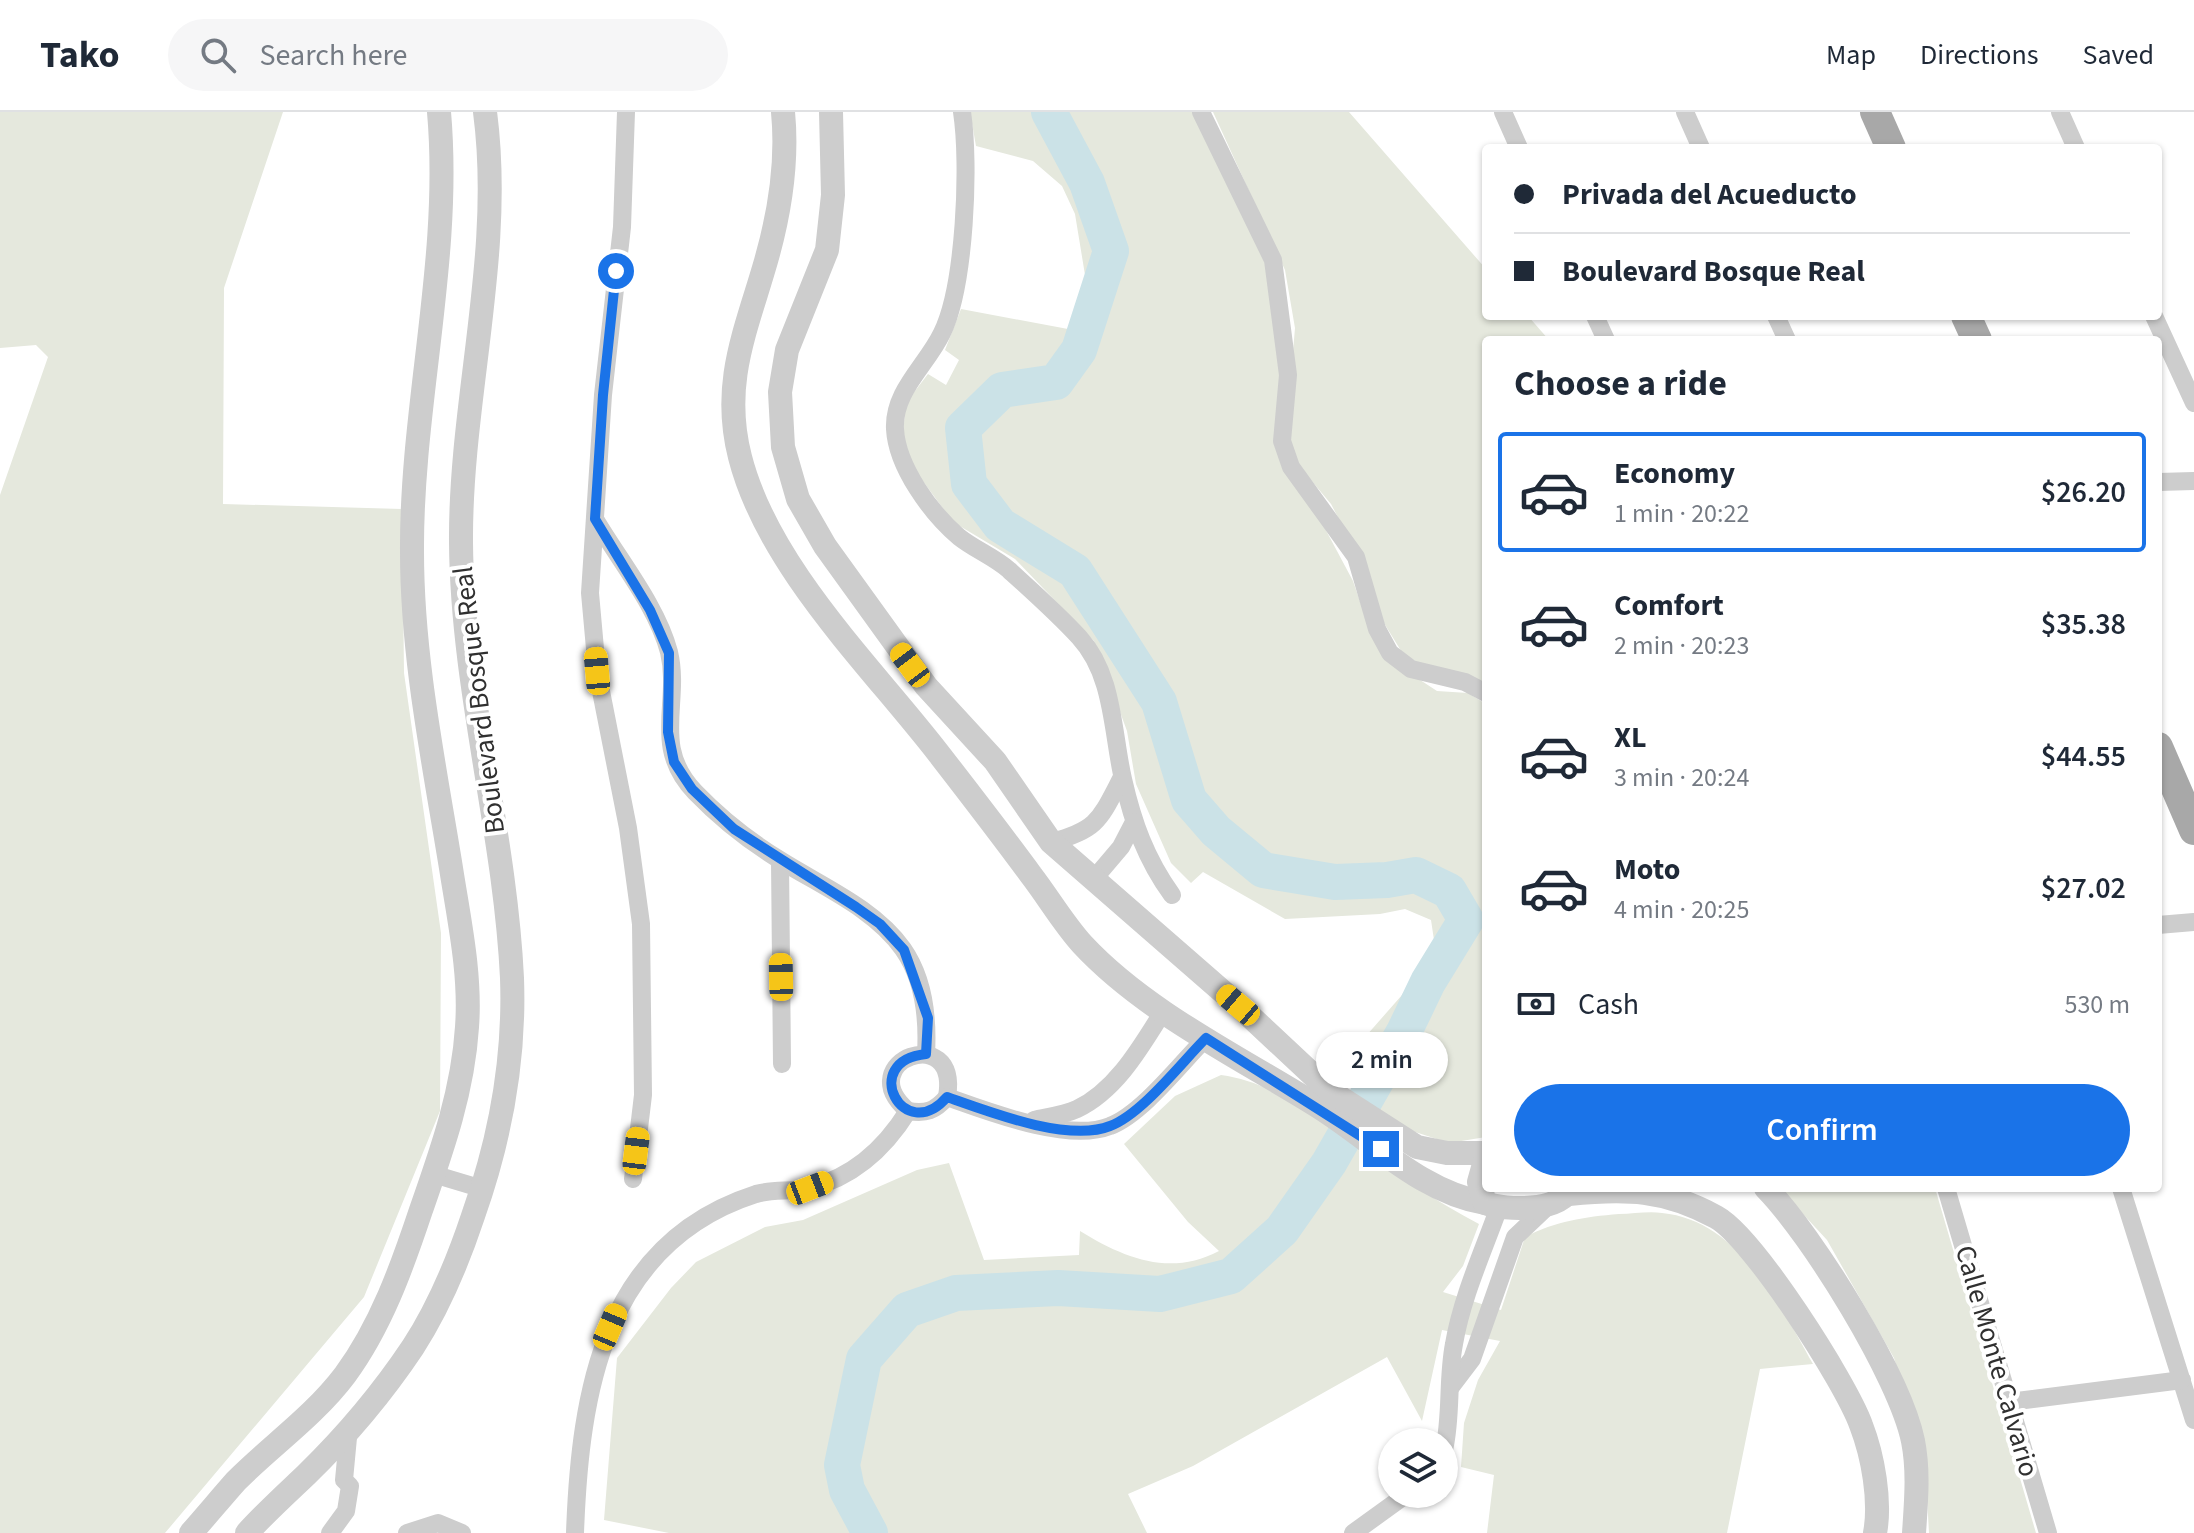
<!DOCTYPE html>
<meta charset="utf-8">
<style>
:root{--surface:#fff;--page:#f6f6f7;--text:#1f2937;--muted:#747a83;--line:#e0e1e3;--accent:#1a73e8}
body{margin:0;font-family:"Source Sans 3",sans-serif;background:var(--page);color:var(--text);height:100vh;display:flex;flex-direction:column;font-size:30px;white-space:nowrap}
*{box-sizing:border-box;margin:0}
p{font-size:26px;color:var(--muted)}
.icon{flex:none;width:44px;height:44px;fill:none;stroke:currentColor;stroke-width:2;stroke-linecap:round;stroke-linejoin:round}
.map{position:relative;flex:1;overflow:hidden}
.drawer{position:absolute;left:1482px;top:224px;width:680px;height:856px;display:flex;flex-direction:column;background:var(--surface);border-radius:8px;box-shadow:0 2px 6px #0004}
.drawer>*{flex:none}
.banner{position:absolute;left:1482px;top:32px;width:680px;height:176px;border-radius:8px;box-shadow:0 2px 6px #0004;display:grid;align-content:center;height:176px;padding:0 32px;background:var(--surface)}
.buttons{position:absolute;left:1378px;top:1316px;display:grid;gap:16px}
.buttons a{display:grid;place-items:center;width:80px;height:80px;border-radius:50%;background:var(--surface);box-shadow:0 2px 6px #0004;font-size:40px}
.end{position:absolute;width:36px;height:36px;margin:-18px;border:10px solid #1a73e8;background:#fff;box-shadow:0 0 0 4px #fff}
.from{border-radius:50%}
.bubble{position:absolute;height:56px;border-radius:28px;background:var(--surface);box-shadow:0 2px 6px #0004;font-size:26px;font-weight:600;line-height:56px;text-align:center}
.car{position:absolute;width:24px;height:48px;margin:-24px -12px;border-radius:10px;box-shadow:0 0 6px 2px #0007;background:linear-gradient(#f5c518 24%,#345 0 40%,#f5c518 0 76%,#345 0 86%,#f5c518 0)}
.banner b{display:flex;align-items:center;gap:28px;height:76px;font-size:30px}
.banner b+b{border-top:2px solid var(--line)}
.banner i{width:20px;height:20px;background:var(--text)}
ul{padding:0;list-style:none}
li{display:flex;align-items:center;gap:24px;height:120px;margin:0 16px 12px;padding:0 16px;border:4px solid transparent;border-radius:8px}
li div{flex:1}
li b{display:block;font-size:30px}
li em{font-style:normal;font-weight:600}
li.on{border-color:var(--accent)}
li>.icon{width:72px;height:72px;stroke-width:1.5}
h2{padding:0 32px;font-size:36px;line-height:96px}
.pay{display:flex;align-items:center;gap:20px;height:88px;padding:0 32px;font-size:30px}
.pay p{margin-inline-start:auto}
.cta{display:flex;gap:16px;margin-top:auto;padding:16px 32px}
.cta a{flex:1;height:92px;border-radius:48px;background:var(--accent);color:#fff;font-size:32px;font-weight:600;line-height:92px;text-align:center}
header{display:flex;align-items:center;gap:48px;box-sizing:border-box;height:112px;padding:0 40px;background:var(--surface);border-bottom:2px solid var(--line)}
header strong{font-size:38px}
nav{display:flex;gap:44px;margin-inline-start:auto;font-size:28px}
.search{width:560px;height:72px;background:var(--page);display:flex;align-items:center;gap:20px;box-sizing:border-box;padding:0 28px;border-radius:44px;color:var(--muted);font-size:30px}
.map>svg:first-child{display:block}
.green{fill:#e5e8dd}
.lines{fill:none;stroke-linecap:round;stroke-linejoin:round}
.river{stroke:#cbe2e7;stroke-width:36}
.minor{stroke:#cdcdcd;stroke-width:18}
.tertiary{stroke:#cdcdcd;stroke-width:24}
.primary{stroke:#a8a8a8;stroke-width:30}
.route{stroke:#1a73e8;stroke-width:10}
.labels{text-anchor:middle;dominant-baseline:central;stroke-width:8;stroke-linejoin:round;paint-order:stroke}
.street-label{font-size:28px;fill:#303030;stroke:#fff}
</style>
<header>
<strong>Tako</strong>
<div class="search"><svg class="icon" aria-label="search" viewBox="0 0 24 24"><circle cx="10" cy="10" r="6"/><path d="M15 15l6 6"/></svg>Search here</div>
<nav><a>Map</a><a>Directions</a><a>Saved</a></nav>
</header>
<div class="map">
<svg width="2194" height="1421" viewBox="0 0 2194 1421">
<rect width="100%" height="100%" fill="#fff"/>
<g class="green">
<path d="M0 0H283L224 176 223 392 402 397 404 561 441 821 440 999 364 1185 165 1421H0V383L48 245 36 233 0 236Z"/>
<path d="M970 0H1196L1267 149 1279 217 1287 363 1321 409 1353 469 1367 510 1388 547 1437 579 1468 581 1486 592V1025L1449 1031 1406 1017 1354 983 1344 949 1402 883 1434 828 1431 808 1405 797 1380 802 1285 807 1203 760 1191 771 1171 751 1136 672 1127 619 1094 529 1015 447 953 410 914 357 903 333 905 292 928 262 946 273 959 248 945 238 961 197 1068 217 1086 169 1075 102 1062 74 1033 49 976 34Z"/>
<path d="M1213 0H1349L1486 157V204H1528L1549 228H1486V575L1433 559 1403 542 1379 503 1360 447 1331 392 1295 349 1287 311 1295 216 1285 158Z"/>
<path d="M1221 963C1275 970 1317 1007 1360 1037 1399 1064 1437 1090 1479 1112L1463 1154 1443 1180 1501 1198 1525 1125C1556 1109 1584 1105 1619 1102 1633 1102 1648 1099 1662 1101 1738 1108 1780 1193 1813 1252L1760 1257 1727 1421H1487L1494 1363 1461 1355 1464 1311 1478 1268 1500 1229 1442 1218 1422 1309 1387 1245 1193 1354 1128 1382 1147 1421H669L604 1408 617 1246 671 1176 696 1150 765 1115 803 1108 917 1058 949 1051 984 1148 1079 1143 1080 1119C1124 1146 1170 1165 1219 1139L1188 1110 1124 1032 1175 984Z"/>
<path d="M1779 1076H1935L2036 1421H1929L1925 1347 1894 1246 1827 1128Z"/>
</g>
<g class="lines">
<path class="river" d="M870 1421 847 1378 842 1353 864 1247 907 1198 956 1181 1058 1176 1160 1182 1231 1164 1282 1118 1329 1051 1404 920 1428 870 1466 808 1449 779 1416 763 1387 768 1335 770 1263 758 1216 719 1189 688 1159 590 1075 459 1000 413 969 372 963 316 1002 278 1056 270 1079 238 1111 139 1087 71 1049 0"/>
<g class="minor">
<path d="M626 0 622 115 603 283 590 481 597 559 628 716 641 812 643 983 633 1067"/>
<path d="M962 0C970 52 965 174 942 221 927 253 893 279 895 317 897 355 931 401 959 425 974 437 994 445 1009 458 1032 479 1058 502 1079 525 1114 563 1112 619 1123 667 1133 711 1146 747 1172 783"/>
<path d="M1201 0 1273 148 1288 263 1282 329 1291 355 1356 445 1377 517 1390 541 1411 557 1465 570 1486 581"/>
<path d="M1503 0 1519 36"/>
<path d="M1685 0 1701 36"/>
<path d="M2060 0 2076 36"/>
<path d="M1595 204 1606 228"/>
<path d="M1776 204 1787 228"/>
<path d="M2154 204 2194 291"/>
<path d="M2158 370 2194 369"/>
<path d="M595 407C619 448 657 494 669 540 681 591 651 634 695 680 720 706 749 729 780 748 821 774 874 796 903 837 924 867 928 907 926 942"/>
<path d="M1051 730C1098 718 1100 707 1122 665"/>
<path d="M780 749 782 952"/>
<path d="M1093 768 1121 735 1134 710"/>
<path d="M2158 813 2194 810"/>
<path d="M947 985C987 999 1068 1031 1110 1014 1142 1002 1181 951 1206 926"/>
<path d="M908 999C850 949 960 909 947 985"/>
<path d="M908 999C926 1002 935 999 947 985"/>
<path d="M1034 1008C1047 1005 1064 1003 1077 997 1117 978 1142 933 1164 898"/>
<path d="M433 1062 483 1077"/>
<path d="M1946 1076 2048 1421"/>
<path d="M2121 1076 2194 1308"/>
<path d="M1450 1276 1472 1247 1515 1125 1549 1093"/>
<path d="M2009 1290 2182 1268"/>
<path d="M1444 1338C1452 1303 1447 1268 1454 1232 1462 1185 1483 1140 1499 1095"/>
<path d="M330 1421 346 1399 350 1374 344 1368 349 1315"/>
<path d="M407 1421 438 1411 462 1421"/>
<path d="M575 1421C580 1281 603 1131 756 1082 773 1077 792 1080 810 1076 853 1065 885 1036 908 999"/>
<path d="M1353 1421 1407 1382"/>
</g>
<g class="tertiary">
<path d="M783 0C788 51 780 100 766 149 746 219 721 271 740 345 768 455 871 554 939 642 970 682 1001 722 1031 763 1048 785 1063 811 1082 832 1145 900 1241 946 1319 995 1373 1029 1421 1080 1485 1091"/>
<path d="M831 0 833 83 827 138 787 238 780 280 783 335 798 387 825 434 926 574 995 649 1051 730 1238 893 1330 979 1417 1035 1447 1041H1486"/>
<path d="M1486 1045 1479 1070 1485 1091C1507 1099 1559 1100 1571 1076"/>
<path d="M1766 1076C1812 1123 1900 1265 1913 1329 1919 1359 1916 1391 1914 1421"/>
<path d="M1569 1082C1625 1076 1665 1077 1716 1105 1753 1125 1846 1271 1861 1313 1873 1344 1881 1389 1875 1421"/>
<path d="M191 1421C206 1404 221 1386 236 1369 272 1333 314 1304 345 1263 381 1214 402 1155 421 1098 442 1038 463 979 467 915 471 862 459 808 451 756 434 651 412 546 412 440 411 293 452 147 439 0"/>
<path d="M247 1421C266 1400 286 1382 306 1363 345 1325 383 1280 413 1235 439 1195 458 1149 473 1104 500 1028 515 948 512 866 505 720 462 577 461 430 460 287 504 143 485 0"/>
</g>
<g class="primary">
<path d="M1875 0 1891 36"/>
<path d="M1966 204 1977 228"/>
<path d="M2158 635 2194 718"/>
</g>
</g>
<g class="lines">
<path class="route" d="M616 159 603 283 595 407 650 498 669 541 668 620 674 650 692 677 734 717 856 795 880 812 904 838 928 906 926 942C858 949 904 1035 947 985 987 999 1068 1031 1110 1014 1142 1002 1181 951 1206 926L1381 1037"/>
</g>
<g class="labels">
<g class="street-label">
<text transform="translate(479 588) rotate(-97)">Boulevard Bosque Real</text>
<text transform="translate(1997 1249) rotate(74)">Calle Monte Calvario</text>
</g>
</g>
</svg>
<div class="buttons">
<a><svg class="icon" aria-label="layers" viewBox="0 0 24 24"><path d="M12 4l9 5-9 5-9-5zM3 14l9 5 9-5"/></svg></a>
</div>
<i class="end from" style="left:616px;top:159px"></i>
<i class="end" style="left:1381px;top:1037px"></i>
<div class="bubble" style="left:1316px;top:920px;width:132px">2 min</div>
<i class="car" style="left:910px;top:553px;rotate:323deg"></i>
<i class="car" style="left:597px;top:559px;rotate:355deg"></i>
<i class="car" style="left:781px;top:865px;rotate:359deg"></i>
<i class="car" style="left:1238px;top:893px;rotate:310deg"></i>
<i class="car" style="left:636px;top:1039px;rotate:7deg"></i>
<i class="car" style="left:810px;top:1076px;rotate:69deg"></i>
<i class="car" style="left:610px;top:1215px;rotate:23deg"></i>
<div class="banner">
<b><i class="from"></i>Privada del Acueducto</b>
<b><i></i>Boulevard Bosque Real</b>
</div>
<section class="drawer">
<h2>Choose a ride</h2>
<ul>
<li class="on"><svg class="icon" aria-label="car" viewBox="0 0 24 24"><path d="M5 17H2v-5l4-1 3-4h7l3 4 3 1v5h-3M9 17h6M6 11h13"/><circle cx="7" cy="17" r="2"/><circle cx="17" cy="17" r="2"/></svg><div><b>Economy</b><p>1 min · 20:22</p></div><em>$26.20</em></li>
<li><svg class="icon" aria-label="car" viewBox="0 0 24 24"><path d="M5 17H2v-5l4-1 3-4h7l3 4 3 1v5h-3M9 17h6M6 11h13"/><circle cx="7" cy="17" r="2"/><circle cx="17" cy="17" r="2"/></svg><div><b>Comfort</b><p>2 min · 20:23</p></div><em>$35.38</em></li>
<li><svg class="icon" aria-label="car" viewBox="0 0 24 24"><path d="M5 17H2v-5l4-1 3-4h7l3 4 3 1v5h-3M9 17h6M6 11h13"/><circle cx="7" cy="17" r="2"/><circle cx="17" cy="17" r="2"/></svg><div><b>XL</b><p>3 min · 20:24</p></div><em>$44.55</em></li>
<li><svg class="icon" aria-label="car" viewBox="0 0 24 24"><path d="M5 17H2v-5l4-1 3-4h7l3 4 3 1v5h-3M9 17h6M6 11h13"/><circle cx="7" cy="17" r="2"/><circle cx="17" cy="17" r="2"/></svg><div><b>Moto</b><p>4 min · 20:25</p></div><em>$27.02</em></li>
</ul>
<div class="pay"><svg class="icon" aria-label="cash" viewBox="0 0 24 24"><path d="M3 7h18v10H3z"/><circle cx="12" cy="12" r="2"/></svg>Cash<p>530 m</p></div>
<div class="cta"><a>Confirm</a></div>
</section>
</div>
